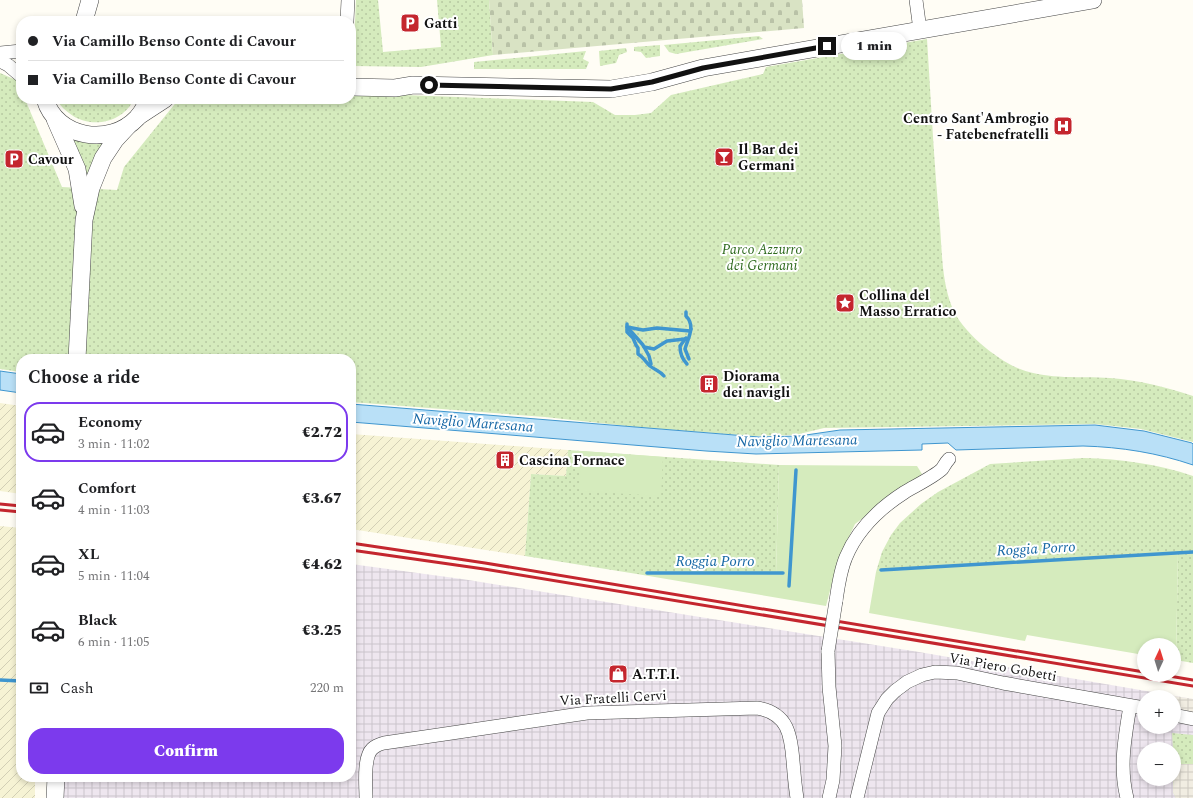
<!DOCTYPE html>
<meta charset="utf-8">
<style>
:root{--surface:#fff;--page:#f6f6f6;--text:#202124;--muted:#757577;--line:#e0e0e0;--accent:#7c3aed}
body{margin:0;font-family:Spectral,serif;background:var(--page);color:var(--text);height:100vh;display:flex;flex-direction:column;font-size:15px;white-space:nowrap}
*{box-sizing:border-box;margin:0}
p{font-size:13px;color:var(--muted)}
.icon{flex:none;width:22px;height:22px;fill:none;stroke:currentColor;stroke-width:2;stroke-linecap:round;stroke-linejoin:round}
.map{position:relative;flex:1;overflow:hidden}
.sheet{position:absolute;left:16px;top:354px;width:340px;height:428px;display:flex;flex-direction:column;background:var(--surface);border-radius:16px;box-shadow:0 2px 6px #0003}
.sheet>*{flex:none}
.banner{position:absolute;left:16px;top:16px;width:340px;height:88px;border-radius:16px;box-shadow:0 2px 6px #0003;display:grid;align-content:center;height:88px;padding:0 12px;background:var(--surface)}
.needle{width:26px;rotate:4deg}
.tools{position:absolute;left:1137px;top:638px;display:grid;gap:8px}
.tools a{display:grid;place-items:center;width:44px;height:44px;border-radius:50%;background:var(--surface);box-shadow:0 2px 6px #0003;font-size:20px}
.end{position:absolute;width:18px;height:18px;margin:-9px;border:5px solid #111;background:#fff;box-shadow:0 0 0 2px #fff}
.from{border-radius:50%}
.bubble{position:absolute;height:28px;border-radius:14px;background:var(--surface);box-shadow:0 2px 6px #0003;font-size:13px;font-weight:800;line-height:28px;text-align:center}
.banner b{display:flex;align-items:center;gap:14px;height:38px;font-size:15px}
.banner b+b{border-top:1px solid var(--line)}
.banner i{width:10px;height:10px;background:var(--text)}
ul{padding:0;list-style:none}
li{display:flex;align-items:center;gap:12px;height:60px;margin:0 8px 6px;padding:0 4px;border:2px solid transparent;border-radius:16px}
li div{flex:1}
li b{display:block;font-size:15px}
li em{font-style:normal;font-weight:800}
li.current{border-color:var(--accent)}
li>.icon{width:36px;height:36px;stroke-width:1.5}
h2{padding:0 12px;font-size:18px;line-height:48px}
.pay{display:flex;align-items:center;gap:10px;height:44px;padding:0 12px;font-size:15px}
.pay p{margin-inline-start:auto}
.cta{display:flex;gap:8px;margin-top:auto;padding:8px 12px}
.cta a{flex:1;height:46px;border-radius:16px;background:var(--accent);color:#fff;font-size:16px;font-weight:800;line-height:46px;text-align:center}
.map>svg:first-child{display:block}
.industrial{fill:url(#industrial-grid);fill-rule:evenodd}
.farmland{fill:url(#farmland-furrows)}
.grass{fill:url(#grass-dots)}
.cemetery{fill:url(#cemetery-stones)}
.garden{fill:#d5ebbd}
.plaza{fill:url(#plaza-grid)}
.water{fill:#b9e0f7;stroke:#3f96cf}
.lines{fill:none;stroke-linecap:round;stroke-linejoin:round}
.stream{stroke:#3f96cf;stroke-width:3.5}
.minor-casing{stroke:#444;stroke-width:14}
.tertiary-casing{stroke:#444;stroke-width:18}
.minor{stroke:#fff;stroke-width:13}
.tertiary{stroke:#fff;stroke-width:17}
.rail{stroke:#c4262e;stroke-width:3}
.minor-bridge-casing{stroke:#444;stroke-width:14;stroke-linecap:butt}
.minor-bridge{stroke:#fff;stroke-width:13}
.route{stroke:#111;stroke-width:5}
.labels{text-anchor:middle;dominant-baseline:central;stroke-width:4;stroke-linejoin:round;paint-order:stroke}
.poi-label{font-size:14px;font-weight:bold;fill:#111;stroke:#fff;text-anchor:start}
.park-label{font-size:14px;font-style:italic;fill:#2f6b1f;stroke:#fff}
.street-label{font-size:14px;fill:#111;stroke:#fff}
.water-label{font-size:15px;font-style:italic;fill:#1768a6;stroke:#fff}
</style>
<div class="map">
<svg width="1193" height="798" viewBox="0 0 1193 798">
<defs>
<pattern id="industrial-grid" width="8" height="8" patternUnits="userSpaceOnUse"><rect width="8" height="8" fill="#eee6ef"/><path d="M0 4h8M4 0v8" fill="none" stroke="#cbc4cc"/></pattern>
<pattern id="farmland-furrows" width="10" height="10" patternUnits="userSpaceOnUse"><rect width="10" height="10" fill="#f6f3d4"/><path d="M-1 1l2-2M0 10L10 0M9 11l2-2" fill="none" stroke="#d2cfb5"/></pattern>
<pattern id="grass-dots" width="8" height="8" patternUnits="userSpaceOnUse"><rect width="8" height="8" fill="#d5ebbd"/><path d="M2 2h.1M6 6h.1" fill="none" stroke="#b6c8a1" stroke-width="1.8" stroke-linecap="round"/></pattern>
<pattern id="cemetery-stones" width="16" height="16" patternUnits="userSpaceOnUse"><rect width="16" height="16" fill="#d9e3c4"/><path d="M2 7V4a2 2 0 0 1 4 0v3zM10 15v-3a2 2 0 0 1 4 0v3z" fill="#b9c2a7"/></pattern>
<pattern id="plaza-grid" width="8" height="8" patternUnits="userSpaceOnUse"><rect width="8" height="8" fill="#f1ede2"/><path d="M0 4h8M4 0v8" fill="none" stroke="#cecac1"/></pattern>
</defs>
<rect width="100%" height="100%" fill="#fffdf5"/>
<path class="industrial" d="M351 564 462 579 919 652 1193 699V798H58L59 777H351ZM1144 697H1174V727H1144ZM1144 749H1174V779H1144Z"/>
<g class="farmland">
<path d="M0 403 21 406V494L0 491Z"/>
<path d="M351 434 568 450 566 476 531 474 525 556 351 529Z"/>
<path d="M0 526 21 528V777H35V798H0Z"/>
</g>
<g class="grass">
<path d="M356 0H378L383 52 441 47 437 0H489L493 55 421 67 353 66Z"/>
<path d="M759 36 763 39 676 54 669 52 664 45Z"/>
<path d="M927 39C931 101 934 164 940 226 942 253 942 282 952 307 961 331 997 360 1020 369 1049 380 1080 376 1110 378 1139 380 1166 387 1193 396V442L1141 429 1095 424 824 428 795 435 752 436 636 427 545 417 351 402V359H21V372L0 369V73L16 80 21 91V99H25L62 187 117 190 124 167 178 100 182 99H351V93L593 102 615 115H635L651 113 671 95 763 74 766 67Z"/>
<path d="M660 45V56L646 58 641 52 634 51V47Z"/>
<path d="M626 48 627 52 619 55 616 63 600 66 599 51Z"/>
<path d="M586 51 583 59 589 62 586 69H474V62Z"/>
<path d="M57 99H134C123 123 90 130 69 113 64 109 59 105 57 99Z"/>
<path d="M70 137 109 139 87 185Z"/>
<path d="M568 450 779 465 776 574H637L525 556 531 474 566 476Z"/>
<path d="M1084 458C1121 459 1158 464 1193 476V663L1176 660 1178 552 876 572 882 552 891 535 900 523 921 504 938 492 990 464Z"/>
<path d="M1172 733 1193 735V798H1176L1173 792 1174 749H1173Z"/>
</g>
<path class="cemetery" d="M489 0H802L804 28 493 55Z"/>
<g class="garden">
<path d="M582 451 663 457 661 496 579 491Z"/>
<path d="M779 465 917 466 922 474 855 524 838 560 826 606 637 574H776Z"/>
<path d="M1178 552 1176 660H1174V645H1144V655L1027 635 1025 641 869 613 876 572Z"/>
</g>
<g class="plaza">
<path d="M1174 696 1193 699V713L1174 707Z"/>
<path d="M1174 764H1193V798H1176L1173 792Z"/>
</g>
<g class="water">
<path d="M0 371 21 374V393L0 390Z"/>
<path d="M351 404 759 437 799 436 840 430 1095 425 1144 431 1192 443 1193 444V465C1158 453 1121 447 1083 446L956 450 948 443 922 444V450L756 454 706 451 351 422Z"/>
</g>
<g class="lines">
<g class="stream">
<path d="M686 312V316C696 326 688 338 685 349L689 359"/>
<path d="M627 324V332L633 338 636 345 638 348V354C643 357 646 362 650 366 655 370 660 371 664 376"/>
<path d="M627 327 643 330 657 328 690 331 691 329"/>
<path d="M628 328 643 345 649 356 651 364"/>
<path d="M686 338 680 346C680 353 682 359 687 364"/>
<path d="M644 347 654 349 667 341 685 339"/>
<path d="M881 570 1193 552"/>
<path d="M647 573H783"/>
<path d="M789 586 796 470"/>
<path d="M0 680 21 681"/>
</g>
<defs>
<g id="minor">
<path d="M916 0 920 30"/>
<path d="M347 21 348 0"/>
<path d="M0 53 21 51"/>
<path d="M0 61 8 65 21 76"/>
<path d="M836 601C838 587 840 571 846 557 858 528 880 508 905 492 915 486 935 476 942 469 944 466 946 462 949 459"/>
<path d="M828 651 829 687 835 746 833 780 829 798"/>
<path d="M1174 715 1193 719"/>
<path d="M366 798C366 786 363 758 372 749 375 746 380 744 384 743L587 713 757 708C788 713 791 735 793 761 794 773 795 786 797 798"/>
<path d="M857 798 878 713 887 699 895 691 907 682 922 675 935 672 957 673 1003 683 1144 708"/>
<path d="M1127 798C1119 767 1125 737 1130 706"/>
</g>
<g id="tertiary">
<path d="M84 21 90 0"/>
<path d="M351 87 395 88 413 85 611 89 652 82 703 68 1093 0"/>
<path d="M45 99C56 138 110 147 137 118 142 112 146 107 147 99"/>
<path d="M139 116 165 99"/>
<path d="M55 119 77 169 83 206"/>
<path d="M77 359 84 220 91 188 103 158 115 140 128 126"/>
<path d="M55 798 56 777"/>
</g>
</defs>
<use href="#minor" class="minor-casing"/>
<use href="#tertiary" class="tertiary-casing"/>
<use href="#minor" class="minor"/>
<use href="#tertiary" class="tertiary"/>
<g class="rail">
<path d="M0 504 21 506"/>
<path d="M0 510 21 512"/>
<path d="M351 543 485 563 1144 672"/>
<path d="M351 550 484 569 1193 686"/>
<path d="M1163 675 1193 680"/>
</g>
<defs>
<path id="minor-bridge" d="M828 651 836 601"/>
</defs>
<use href="#minor-bridge" class="minor-bridge-casing"/>
<use href="#minor-bridge" class="minor-bridge"/>
</g>
<g class="lines">
<path class="route" d="M429 85 611 89 652 82 703 68 827 46"/>
</g>
<defs>
<symbol id="parking-square" viewBox="-11 -11 22 22"><rect x="-9" y="-9" width="18" height="18" rx="4" fill="#c4262e" stroke="#fff"/><path d="M-3.5-5.5H1a3.5 3.5 0 0 1 0 7H-1V5.5H-3.5ZM-1-3.4V-.6H.8a1.4 1.4 0 0 0 0-2.8Z" fill="#fff"/></symbol>
<symbol id="hospital-square" viewBox="-11 -11 22 22"><rect x="-9" y="-9" width="18" height="18" rx="4" fill="#c4262e" stroke="#fff"/><path d="M-5-5h3v3.5h4V-5h3V5h-3V1.5h-4V5h-3Z" fill="#fff"/></symbol>
<symbol id="bar-square" viewBox="-11 -11 22 22"><rect x="-9" y="-9" width="18" height="18" rx="4" fill="#c4262e" stroke="#fff"/><path d="M-6-5H6L.8 .8V4.5H3.5V6h-7V4.5H-.8V.8Z" fill="#fff"/></symbol>
<symbol id="sight-square" viewBox="-11 -11 22 22"><rect x="-9" y="-9" width="18" height="18" rx="4" fill="#c4262e" stroke="#fff"/><path d="M0-6L1.8-2.2L6-1.7L2.9 1.2L3.7 5.4L0 3.3L-3.7 5.4L-2.9 1.2L-6-1.7L-1.8-2.2Z" fill="#fff"/></symbol>
<symbol id="building-square" viewBox="-11 -11 22 22"><rect x="-9" y="-9" width="18" height="18" rx="4" fill="#c4262e" stroke="#fff"/><path d="M-4-6H4V6H1V3H-1V6H-4ZM-2.5-4.3h1.7v1.8h-1.7ZM.8-4.3h1.7v1.8H.8ZM-2.5-1h1.7V.8h-1.7ZM.8-1h1.7V.8H.8Z" fill="#fff"/></symbol>
<symbol id="shop-square" viewBox="-11 -11 22 22"><rect x="-9" y="-9" width="18" height="18" rx="4" fill="#c4262e" stroke="#fff"/><path d="M-5-2.5h2.3a2.7 3.5 0 0 1 5.4 0H5L5.5 6h-11ZM-1.5-2.5h3a1.5 2.3 0 0 0-3 0Z" fill="#fff"/></symbol>
</defs>
<g fill-rule="evenodd">
<use href="#parking-square" x="399" y="12" width="22" height="22"/>
<use href="#hospital-square" x="1052" y="115" width="22" height="22"/>
<use href="#bar-square" x="713" y="146" width="22" height="22"/>
<use href="#parking-square" x="3" y="148" width="22" height="22"/>
<use href="#sight-square" x="834" y="292" width="22" height="22"/>
<use href="#building-square" x="698" y="373" width="22" height="22"/>
<use href="#building-square" x="494" y="449" width="22" height="22"/>
<use href="#shop-square" x="607" y="663" width="22" height="22"/>
</g>
<g class="labels">
<g class="poi-label">
<text x="424" y="23">Gatti</text>
<text x="1049" y="118" text-anchor="end">Centro Sant'Ambrogio<tspan x="1049" dy="16">- Fatebenefratelli</tspan></text>
<text x="738" y="149">Il Bar dei<tspan x="738" dy="16">Germani</tspan></text>
<text x="28" y="159">Cavour</text>
<text x="859" y="295">Collina del<tspan x="859" dy="16">Masso Erratico</tspan></text>
<text x="723" y="376">Diorama<tspan x="723" dy="16">dei navigli</tspan></text>
<text x="519" y="460">Cascina Fornace</text>
<text x="632" y="674">A.T.T.I.</text>
</g>
<g class="park-label">
<text x="762" y="249">Parco Azzurro<tspan x="762" dy="16">dei Germani</tspan></text>
</g>
<g class="street-label">
<text transform="translate(1003 667) rotate(10)">Via Piero Gobetti</text>
<text transform="translate(613 698) rotate(-3)">Via Fratelli Cervi</text>
</g>
<g class="water-label">
<text transform="translate(473 423) rotate(4)">Naviglio Martesana</text>
<text transform="translate(797 441) rotate(-1)">Naviglio Martesana</text>
<text transform="translate(1036 549) rotate(-3)">Roggia Porro</text>
<text x="715" y="561">Roggia Porro</text>
</g>
</g>
</svg>
<div class="tools">
<a><svg class="needle" viewBox="-14 -14 28 28"><path d="M0-13l5 13h-10z" fill="#e53935"/><path d="M0 13l5-13h-10z" fill="#757577"/></svg></a>
<a>+</a>
<a>−</a>
</div>
<i class="end from" style="left:429px;top:85px"></i>
<i class="end" style="left:827px;top:46px"></i>
<div class="bubble" style="left:841px;top:32px;width:66px">1 min</div>
<div class="banner">
<b><i class="from"></i>Via Camillo Benso Conte di Cavour</b>
<b><i></i>Via Camillo Benso Conte di Cavour</b>
</div>
<section class="sheet">
<h2>Choose a ride</h2>
<ul>
<li class="current"><svg class="icon" aria-label="car" viewBox="0 0 24 24"><path d="M5 17H2v-5l4-1 3-4h7l3 4 3 1v5h-3M9 17h6M6 11h13"/><circle cx="7" cy="17" r="2"/><circle cx="17" cy="17" r="2"/></svg><div><b>Economy</b><p>3 min · 11:02</p></div><em>€2.72</em></li>
<li><svg class="icon" aria-label="car" viewBox="0 0 24 24"><path d="M5 17H2v-5l4-1 3-4h7l3 4 3 1v5h-3M9 17h6M6 11h13"/><circle cx="7" cy="17" r="2"/><circle cx="17" cy="17" r="2"/></svg><div><b>Comfort</b><p>4 min · 11:03</p></div><em>€3.67</em></li>
<li><svg class="icon" aria-label="car" viewBox="0 0 24 24"><path d="M5 17H2v-5l4-1 3-4h7l3 4 3 1v5h-3M9 17h6M6 11h13"/><circle cx="7" cy="17" r="2"/><circle cx="17" cy="17" r="2"/></svg><div><b>XL</b><p>5 min · 11:04</p></div><em>€4.62</em></li>
<li><svg class="icon" aria-label="car" viewBox="0 0 24 24"><path d="M5 17H2v-5l4-1 3-4h7l3 4 3 1v5h-3M9 17h6M6 11h13"/><circle cx="7" cy="17" r="2"/><circle cx="17" cy="17" r="2"/></svg><div><b>Black</b><p>6 min · 11:05</p></div><em>€3.25</em></li>
</ul>
<div class="pay"><svg class="icon" aria-label="cash" viewBox="0 0 24 24"><path d="M3 7h18v10H3z"/><circle cx="12" cy="12" r="2"/></svg>Cash<p>220 m</p></div>
<div class="cta"><a>Confirm</a></div>
</section>
</div>
